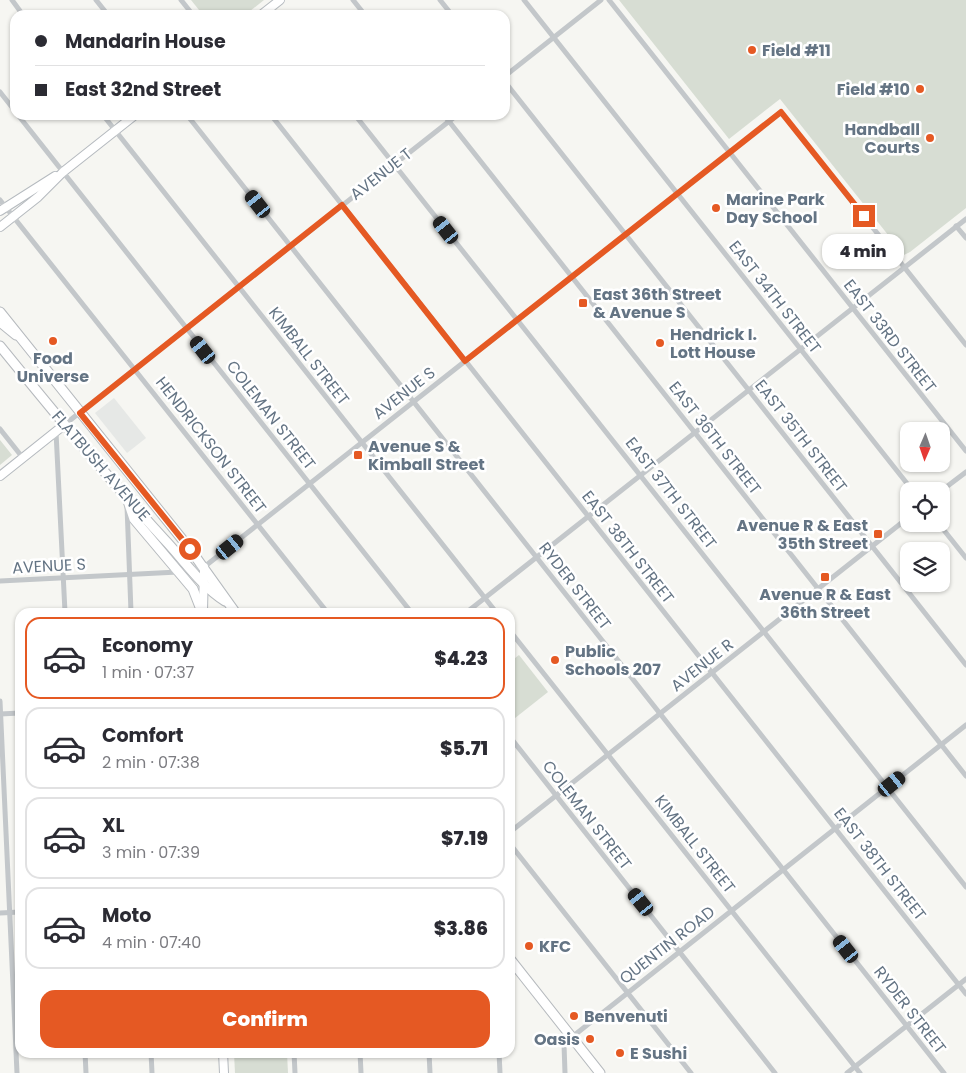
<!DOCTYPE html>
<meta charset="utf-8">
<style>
:root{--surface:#fff;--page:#f2f2f3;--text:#2b2b33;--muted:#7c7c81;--line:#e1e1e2;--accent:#e55923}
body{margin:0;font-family:Poppins,sans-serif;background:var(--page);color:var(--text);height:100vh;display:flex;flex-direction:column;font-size:19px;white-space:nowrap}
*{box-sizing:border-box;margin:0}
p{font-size:16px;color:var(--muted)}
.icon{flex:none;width:28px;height:28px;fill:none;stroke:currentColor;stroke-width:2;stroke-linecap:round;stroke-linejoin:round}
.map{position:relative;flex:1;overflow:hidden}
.panel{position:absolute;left:15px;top:608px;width:500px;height:450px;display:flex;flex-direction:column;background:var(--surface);border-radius:15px;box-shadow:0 1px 4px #0004}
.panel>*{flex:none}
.banner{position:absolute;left:10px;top:10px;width:500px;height:110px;border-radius:15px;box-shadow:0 1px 4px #0004;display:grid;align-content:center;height:110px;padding:0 25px;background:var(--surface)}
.needle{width:32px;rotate:182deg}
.fabs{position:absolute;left:900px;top:422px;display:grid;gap:10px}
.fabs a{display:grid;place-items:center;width:50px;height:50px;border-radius:10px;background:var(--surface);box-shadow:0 1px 4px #0004;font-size:25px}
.end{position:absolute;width:22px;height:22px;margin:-11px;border:6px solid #e55923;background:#fff;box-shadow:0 0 0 2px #fff}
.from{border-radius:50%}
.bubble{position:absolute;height:35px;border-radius:15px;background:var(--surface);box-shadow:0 1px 4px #0004;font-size:16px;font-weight:800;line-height:35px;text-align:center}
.car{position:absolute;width:15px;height:30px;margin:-15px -8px;border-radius:6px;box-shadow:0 0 4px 1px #0007;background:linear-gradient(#222 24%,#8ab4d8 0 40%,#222 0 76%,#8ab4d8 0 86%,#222 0)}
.banner b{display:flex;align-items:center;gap:18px;height:48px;font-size:19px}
.banner b+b{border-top:1px solid var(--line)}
.banner i{width:12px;height:12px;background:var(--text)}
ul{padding:9px 0 0;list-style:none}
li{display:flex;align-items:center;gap:15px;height:82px;margin:0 10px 8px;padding:0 15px;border:2px solid var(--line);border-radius:15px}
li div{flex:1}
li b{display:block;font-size:19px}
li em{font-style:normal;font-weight:800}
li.on{border-color:var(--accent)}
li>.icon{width:45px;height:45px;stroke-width:1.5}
.button{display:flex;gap:10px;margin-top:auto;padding:10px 25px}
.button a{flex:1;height:58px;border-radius:15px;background:var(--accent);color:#fff;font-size:20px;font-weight:800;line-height:58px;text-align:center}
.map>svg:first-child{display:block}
.built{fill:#e6e8e6}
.green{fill:#d7ddd3}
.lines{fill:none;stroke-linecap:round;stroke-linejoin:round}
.secondary-casing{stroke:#b5babf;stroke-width:10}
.primary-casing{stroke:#b6babe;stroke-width:11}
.street{stroke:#c3c7ca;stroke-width:5}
.secondary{stroke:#fff;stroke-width:8}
.primary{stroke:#fff;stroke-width:9}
.route{stroke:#e55923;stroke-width:6}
.poi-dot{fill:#e55923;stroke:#fff;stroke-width:2}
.labels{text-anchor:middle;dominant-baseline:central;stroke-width:5;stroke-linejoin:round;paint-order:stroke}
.poi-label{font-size:16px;font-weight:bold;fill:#647484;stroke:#fff;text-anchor:start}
.street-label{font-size:16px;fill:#647484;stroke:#fff}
</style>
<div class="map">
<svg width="966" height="1073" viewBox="0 0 966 1073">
<rect width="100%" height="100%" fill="#f6f6f2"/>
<path class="built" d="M114 398 146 438 127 453 95 413Z"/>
<g class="green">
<path d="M191 0H264L245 15H203Z"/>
<path d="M619 0H966V208L910 252 904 255 780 99 729 139Z"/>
<path d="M0 440 12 455 0 465Z"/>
<path d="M519 655 548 692 510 722V662Z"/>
<path d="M234 1053H287L288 1073H235Z"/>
</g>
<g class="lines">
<defs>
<g id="secondary">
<path d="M261 15 280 0"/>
<path d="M0 211 55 176"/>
<path d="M0 227 38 197 63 172 135 115"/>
<path d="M0 476 64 425"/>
<path d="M203 612 204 567"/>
<path d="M223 1052 224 1073"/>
</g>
<g id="primary">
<path d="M0 312 190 549 235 612"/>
<path d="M0 322 16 335"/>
<path d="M0 346C53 411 107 477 164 539 184 560 201 586 225 601"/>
<path d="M128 501 134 519 193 589 202 612"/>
<path d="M510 959 600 1073"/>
</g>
</defs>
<use href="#secondary" class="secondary-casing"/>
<use href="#primary" class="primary-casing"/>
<g class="street">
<path d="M12 0 23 15"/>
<path d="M96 0 108 15"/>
<path d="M181 0 193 15"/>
<path d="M353 0 365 15"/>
<path d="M440 0 452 15"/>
<path d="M524 0 913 491"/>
<path d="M609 0 966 451"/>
<path d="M271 7 277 15"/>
<path d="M505 76 601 0"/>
<path d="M505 82 966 665"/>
<path d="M0 92 15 111"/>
<path d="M18 115 411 612"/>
<path d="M103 115 496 612"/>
<path d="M187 115 944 1073"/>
<path d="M271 115 966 994"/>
<path d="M355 115 966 887"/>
<path d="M444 115 966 776"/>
<path d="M0 200 327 612"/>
<path d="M956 226 966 238"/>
<path d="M64 425 457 115"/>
<path d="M0 429 23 458"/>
<path d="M56 432 65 612"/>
<path d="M941 491 966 472"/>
<path d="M127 506 131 612"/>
<path d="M939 524 966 558"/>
<path d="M189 570 204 567 781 112 966 345"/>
<path d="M0 581 178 572"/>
<path d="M467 612 966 219"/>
<path d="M510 631 860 1073"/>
<path d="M0 701 17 1073"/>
<path d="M0 714 20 713"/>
<path d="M510 737 775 1073"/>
<path d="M510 832 909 517"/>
<path d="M510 844 691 1073"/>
<path d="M0 913 20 912"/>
<path d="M85 1052 86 1073"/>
<path d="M151 1052 152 1073"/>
<path d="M294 1052 295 1073"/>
<path d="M360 1052 361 1073"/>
<path d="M429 1052 430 1073"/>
<path d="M499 1052 500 1073"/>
<path d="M565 1073 564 1044 572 1037 966 725"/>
<path d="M847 1073 966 979"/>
</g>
<use href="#secondary" class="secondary"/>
<use href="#primary" class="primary"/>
</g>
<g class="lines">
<path class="route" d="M190 549 80 413 342 205 465 361 781 112 864 216"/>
</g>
<g class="poi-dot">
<circle cx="752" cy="50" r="5"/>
<circle cx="920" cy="89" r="5"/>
<circle cx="930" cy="138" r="5"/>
<circle cx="716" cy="208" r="5"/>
<rect x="578" y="298" width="10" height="10" rx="2.5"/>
<circle cx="53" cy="341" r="5"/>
<circle cx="660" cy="343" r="5"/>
<rect x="353" y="450" width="10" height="10" rx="2.5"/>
<rect x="873" y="529" width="10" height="10" rx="2.5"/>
<rect x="820" y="572" width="10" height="10" rx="2.5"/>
<circle cx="555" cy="660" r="5"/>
<circle cx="529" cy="946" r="5"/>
<circle cx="574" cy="1016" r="5"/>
<circle cx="590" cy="1039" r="5"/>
<circle cx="620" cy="1053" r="5"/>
</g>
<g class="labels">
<g class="poi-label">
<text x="762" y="50">Field #11</text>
<text x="910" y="89" text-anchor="end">Field #10</text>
<text x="920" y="129" text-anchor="end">Handball<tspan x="920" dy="18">Courts</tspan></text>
<text x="726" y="199">Marine Park<tspan x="726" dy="18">Day School</tspan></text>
<text x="593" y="294">East 36th Street<tspan x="593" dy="18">&amp; Avenue S</tspan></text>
<text x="670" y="334">Hendrick I.<tspan x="670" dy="18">Lott House</tspan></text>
<text x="53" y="358" text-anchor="middle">Food<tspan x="53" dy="18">Universe</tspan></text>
<text x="368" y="446">Avenue S &amp;<tspan x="368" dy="18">Kimball Street</tspan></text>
<text x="868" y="525" text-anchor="end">Avenue R &amp; East<tspan x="868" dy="18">35th Street</tspan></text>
<text x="825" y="594" text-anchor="middle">Avenue R &amp; East<tspan x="825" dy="18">36th Street</tspan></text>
<text x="565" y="651">Public<tspan x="565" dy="18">Schools 207</tspan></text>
<text x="539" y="946">KFC</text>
<text x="584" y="1016">Benvenuti</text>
<text x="580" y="1039" text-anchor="end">Oasis</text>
<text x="630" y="1053">E Sushi</text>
</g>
<g class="street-label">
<text transform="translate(381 174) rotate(-38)">AVENUE T</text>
<text transform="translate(775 297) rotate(52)">EAST 34TH STREET</text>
<text transform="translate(890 336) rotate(52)">EAST 33RD STREET</text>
<text transform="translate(309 356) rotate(52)">KIMBALL STREET</text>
<text transform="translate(404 393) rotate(-38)">AVENUE S</text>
<text transform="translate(271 415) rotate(52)">COLEMAN STREET</text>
<text transform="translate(801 436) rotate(52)">EAST 35TH STREET</text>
<text transform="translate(715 438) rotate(52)">EAST 36TH STREET</text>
<text transform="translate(211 445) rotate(52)">HENDRICKSON STREET</text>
<text transform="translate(101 466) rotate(49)">FLATBUSH AVENUE</text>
<text transform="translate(671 493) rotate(52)">EAST 37TH STREET</text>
<text transform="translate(628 547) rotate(52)">EAST 38TH STREET</text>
<text transform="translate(49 566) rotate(-3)">AVENUE S</text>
<text transform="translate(575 586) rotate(52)">RYDER STREET</text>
<text transform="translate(702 665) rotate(-38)">AVENUE R</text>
<text transform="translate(587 815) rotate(52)">COLEMAN STREET</text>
<text transform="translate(695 844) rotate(52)">KIMBALL STREET</text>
<text transform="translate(880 864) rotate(52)">EAST 38TH STREET</text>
<text transform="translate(667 945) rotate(-38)">QUENTIN ROAD</text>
<text transform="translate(910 1010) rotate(52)">RYDER STREET</text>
</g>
</g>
</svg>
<div class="fabs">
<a><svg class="needle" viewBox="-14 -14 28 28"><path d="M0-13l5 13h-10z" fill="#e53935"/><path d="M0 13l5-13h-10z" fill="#7c7c81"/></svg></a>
<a><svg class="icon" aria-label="locate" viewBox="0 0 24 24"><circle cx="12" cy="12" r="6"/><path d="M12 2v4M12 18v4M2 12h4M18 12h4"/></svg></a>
<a><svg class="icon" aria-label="layers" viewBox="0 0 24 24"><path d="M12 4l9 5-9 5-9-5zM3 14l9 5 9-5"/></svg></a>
</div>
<i class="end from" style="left:190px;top:549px"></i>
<i class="end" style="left:864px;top:216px"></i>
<div class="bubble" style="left:822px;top:234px;width:82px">4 min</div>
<i class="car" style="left:258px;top:204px;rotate:322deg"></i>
<i class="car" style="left:446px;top:230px;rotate:322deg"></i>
<i class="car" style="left:203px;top:350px;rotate:322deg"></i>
<i class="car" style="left:230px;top:547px;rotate:51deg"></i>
<i class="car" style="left:892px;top:784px;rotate:51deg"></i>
<i class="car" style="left:641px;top:902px;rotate:321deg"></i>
<i class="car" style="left:846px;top:949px;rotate:322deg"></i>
<div class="banner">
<b><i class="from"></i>Mandarin House</b>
<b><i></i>East 32nd Street</b>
</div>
<section class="panel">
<ul>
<li class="on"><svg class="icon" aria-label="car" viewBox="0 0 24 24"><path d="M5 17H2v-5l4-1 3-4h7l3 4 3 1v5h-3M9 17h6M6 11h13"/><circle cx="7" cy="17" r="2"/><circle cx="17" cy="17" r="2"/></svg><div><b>Economy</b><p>1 min · 07:37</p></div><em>$4.23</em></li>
<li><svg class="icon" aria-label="car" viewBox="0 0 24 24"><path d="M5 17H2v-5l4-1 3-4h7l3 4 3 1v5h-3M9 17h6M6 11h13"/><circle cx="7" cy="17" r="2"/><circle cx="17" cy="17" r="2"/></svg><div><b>Comfort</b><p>2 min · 07:38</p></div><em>$5.71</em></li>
<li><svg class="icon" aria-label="car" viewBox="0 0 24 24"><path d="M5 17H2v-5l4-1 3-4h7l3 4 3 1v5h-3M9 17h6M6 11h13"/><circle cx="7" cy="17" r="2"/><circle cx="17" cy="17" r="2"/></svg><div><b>XL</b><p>3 min · 07:39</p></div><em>$7.19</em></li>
<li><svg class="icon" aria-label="car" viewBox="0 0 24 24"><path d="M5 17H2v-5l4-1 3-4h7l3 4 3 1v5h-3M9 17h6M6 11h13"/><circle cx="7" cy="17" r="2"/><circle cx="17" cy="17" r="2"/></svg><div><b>Moto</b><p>4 min · 07:40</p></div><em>$3.86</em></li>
</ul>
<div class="button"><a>Confirm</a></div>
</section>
</div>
